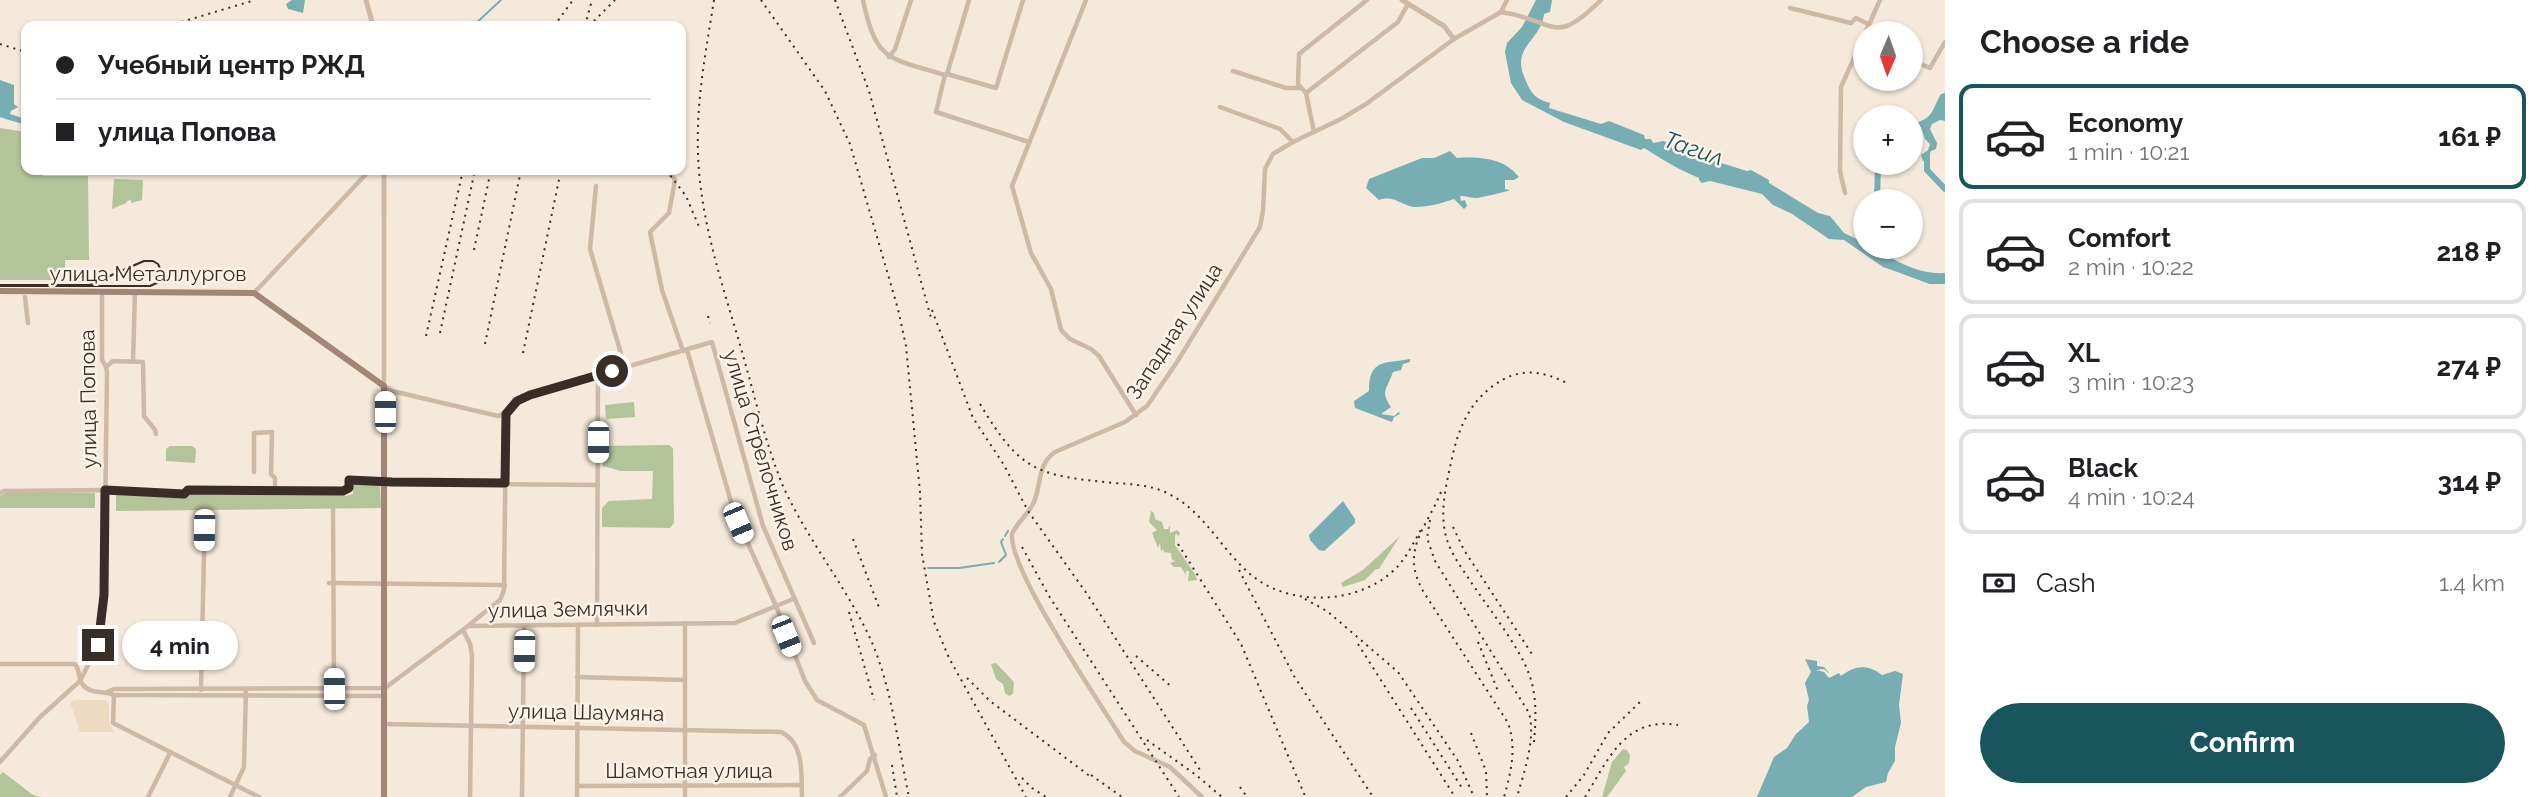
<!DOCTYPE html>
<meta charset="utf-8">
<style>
:root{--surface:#fff;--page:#f6f6f6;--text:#202124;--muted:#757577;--line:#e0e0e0;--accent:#19555d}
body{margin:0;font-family:Raleway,sans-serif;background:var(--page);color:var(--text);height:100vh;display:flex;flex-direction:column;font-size:26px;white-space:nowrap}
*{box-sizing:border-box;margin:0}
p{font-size:23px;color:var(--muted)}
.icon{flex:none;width:38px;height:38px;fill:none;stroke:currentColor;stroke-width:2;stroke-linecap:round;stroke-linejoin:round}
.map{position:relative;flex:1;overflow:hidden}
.details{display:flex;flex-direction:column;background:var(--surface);width:595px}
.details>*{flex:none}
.hud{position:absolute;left:21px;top:21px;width:665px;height:154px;border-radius:14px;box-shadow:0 2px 5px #0004;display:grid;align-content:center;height:154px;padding:0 35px;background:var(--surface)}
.needle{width:46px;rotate:182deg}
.controls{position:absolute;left:1853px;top:21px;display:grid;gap:14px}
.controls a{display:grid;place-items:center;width:70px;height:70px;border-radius:50%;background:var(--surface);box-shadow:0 2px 5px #0004;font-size:35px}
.end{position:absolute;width:32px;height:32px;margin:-16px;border:9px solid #382d27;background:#fff;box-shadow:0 0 0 4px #fff}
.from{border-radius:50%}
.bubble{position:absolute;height:49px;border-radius:24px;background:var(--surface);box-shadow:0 2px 5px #0004;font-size:23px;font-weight:700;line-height:49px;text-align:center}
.car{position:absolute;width:21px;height:42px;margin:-21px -10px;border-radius:9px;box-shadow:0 0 5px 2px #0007;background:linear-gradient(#fff 24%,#345 0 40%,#fff 0 76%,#345 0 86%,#fff 0)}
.hud b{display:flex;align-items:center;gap:24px;height:66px;font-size:26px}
.hud b+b{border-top:2px solid var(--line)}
.hud i{width:18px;height:18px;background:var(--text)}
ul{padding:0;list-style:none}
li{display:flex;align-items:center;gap:21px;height:105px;margin:0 14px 10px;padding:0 21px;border:4px solid var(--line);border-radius:14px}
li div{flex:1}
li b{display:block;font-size:26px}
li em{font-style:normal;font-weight:700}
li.current{border-color:var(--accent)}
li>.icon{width:63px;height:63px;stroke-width:1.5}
h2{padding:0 35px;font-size:32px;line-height:84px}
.pay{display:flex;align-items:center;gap:18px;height:77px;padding:0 35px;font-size:26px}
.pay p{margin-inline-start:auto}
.primary-button{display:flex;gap:14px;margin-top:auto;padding:14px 35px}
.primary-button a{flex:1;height:80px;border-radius:42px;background:var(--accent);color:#fff;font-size:28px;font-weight:700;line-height:80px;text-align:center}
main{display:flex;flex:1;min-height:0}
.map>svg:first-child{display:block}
.green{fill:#b4c499}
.plaza{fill:#eddbc0}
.water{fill:#77aeb3}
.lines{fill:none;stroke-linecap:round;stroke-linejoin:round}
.stream{stroke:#77aeb3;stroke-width:2}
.river{stroke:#77aeb3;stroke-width:6}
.minor{stroke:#cdb9a5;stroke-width:4.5}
.tertiary{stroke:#cdb9a5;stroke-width:5}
.secondary{stroke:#a18776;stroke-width:6}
.tram{stroke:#382d27;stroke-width:2}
.rail{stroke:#382d27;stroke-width:2;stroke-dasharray:2 5;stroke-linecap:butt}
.route{stroke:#382d27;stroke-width:9}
.labels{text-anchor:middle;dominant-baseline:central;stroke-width:5;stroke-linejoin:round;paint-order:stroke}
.street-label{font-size:21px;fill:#382d27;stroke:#fbf3e7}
.water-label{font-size:23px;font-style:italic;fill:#19555d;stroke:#fbf3e7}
</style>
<main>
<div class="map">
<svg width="1945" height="797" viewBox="0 0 1945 797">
<rect width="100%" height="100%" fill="#f4e9da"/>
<g class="green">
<path d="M0 128 26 132V170H43V176H88L89 260H65V280H0Z"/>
<path d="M114 179 143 180 142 200 131 203V200L127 201 126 203 112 209Z"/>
<path d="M634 402 635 417 606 419 605 405Z"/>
<path d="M669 445 673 448 674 523 670 528 602 527V508L609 501 652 499 653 471H621L603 466 602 446Z"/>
<path d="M170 446H192L196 449 195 463 166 461V449Z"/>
<path d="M353 482 380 484 381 508 116 511V493L128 492 137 496H188L191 493H339L346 496 353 494Z"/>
<path d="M9 491 95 493V508H0V496Z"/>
<path d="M1151 511 1154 513 1155 519 1162 522 1164 529H1168L1170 525V533L1177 530 1180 533 1179 536 1177 534 1175 535V545L1195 574 1197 580 1188 581 1189 571H1186V575L1181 567H1174L1170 563 1176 561 1172 560 1171 553 1164 552 1163 549 1161 552 1160 543 1158 548 1152 533 1157 530 1149 522Z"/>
<path d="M1400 536 1379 569H1376L1365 580 1343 587 1341 583 1363 570Z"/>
<path d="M996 663 1014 682 1013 694 1009 696 1005 693 1003 684 996 679 991 664Z"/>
<path d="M1623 749 1627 750 1630 755 1629 763 1624 767 1626 771 1607 797H1602L1612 762Z"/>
<path d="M3 772 33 795 41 797H0V775Z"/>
</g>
<path class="plaza" d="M75 700H106L109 704V723L114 732H80L70 702Z"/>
<g class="water">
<path d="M292 0H305L303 13 288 9 286 4Z"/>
<path d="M1536 0H1552L1550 12 1544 14C1541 42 1509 46 1526 81 1531 94 1536 99 1550 103L1549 108 1601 124 1609 121 1644 135 1645 139H1651L1653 143 1664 141 1686 152 1747 171 1751 170 1769 180V183L1818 213 1830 216 1844 233 1865 243 1866 247C1879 247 1889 258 1901 263 1916 270 1929 274 1945 273V280H1928L1912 274 1909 276 1883 267 1844 240 1829 239 1792 214 1773 205 1762 194 1710 181 1702 183 1699 180V178C1679 170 1660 158 1644 148L1641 150 1564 122 1522 100 1511 83 1505 52 1507 43 1522 27Z"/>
<path d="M0 80 14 85V104L18 107 11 111 9 117H0Z"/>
<path d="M1945 93V121L1940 120 1932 124 1930 129 1937 143 1936 149 1931 151 1927 161H1923L1921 155 1928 150 1930 144 1925 139 1921 127 1911 130V124C1934 119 1931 111 1941 94Z"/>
<path d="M1450 151 1457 158C1474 157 1496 157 1511 169 1514 171 1516 174 1519 177L1514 180H1505V189L1510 190C1505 192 1484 197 1477 198 1471 198 1466 196 1460 196L1461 201 1465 200 1467 206 1464 209 1454 199C1442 203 1429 207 1416 207 1403 207 1394 194 1379 200L1366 188 1369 179 1422 158H1434Z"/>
<path d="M1410 359V362L1403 364 1401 370 1393 372C1387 389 1380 391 1391 407L1381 414 1394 416 1399 412 1400 414 1394 417 1392 422 1355 408 1354 401 1369 391C1369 358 1385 364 1410 359Z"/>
<path d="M1343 501 1355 519V523L1324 551 1319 550 1310 540 1309 535Z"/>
<path d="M1805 659 1817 661V666L1824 667 1830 674 1824 669 1816 670 1824 672 1829 678 1839 673 1841 676C1855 665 1868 664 1882 675L1895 671 1903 674 1899 705 1901 723 1895 747V761L1888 773 1886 782 1866 787 1852 797H1757L1774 757 1787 748 1796 734 1809 722 1807 706 1809 700 1805 683 1811 672Z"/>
</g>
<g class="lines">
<g class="stream">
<path d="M473 26 501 0"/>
<path d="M1005 536 1008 531"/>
<path d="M999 562 1006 555 1001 542 1003 539"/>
<path d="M928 568H959L994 563"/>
</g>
<g class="river">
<path d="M0 114 26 122"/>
<path d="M1927 155V170L1945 189"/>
<path d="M1877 201 1878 163"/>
<path d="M1903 271 1930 281H1945"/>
</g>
<g class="minor">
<path d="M863 0C876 62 889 58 945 75"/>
<path d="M969 0 947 74 945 75 936 112 1029 142"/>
<path d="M1086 0 1012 186 1031 253 1051 289 1061 330 1070 339 1091 349 1099 356 1136 415"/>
<path d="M1790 8 1851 23 1856 18 1868 24"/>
<path d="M1501 12C1556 20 1553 48 1601 0"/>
<path d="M889 57 895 49 911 0"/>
<path d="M1911 60 1930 68 1945 42"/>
<path d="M1233 71 1286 88H1301"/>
<path d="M947 74 996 88 1023 0"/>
<path d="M1306 93 1398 22 1408 4"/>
<path d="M1220 107 1280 129 1293 142"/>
<path d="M1314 132 1306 93 1298 84 1299 54 1367 0"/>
<path d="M668 170 675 180 669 213 650 232 662 290 683 351"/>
<path d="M596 186 590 249 625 367"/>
<path d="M1845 193 1840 171 1841 87 1880 0"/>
<path d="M384 214V386L392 391 498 416C509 413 517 401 530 395L712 342 763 526 814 643"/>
<path d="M254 293 370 170"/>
<path d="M25 297 28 323"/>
<path d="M687 350 734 512 776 606 805 681 817 700 864 725 886 797"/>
<path d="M133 361 135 292"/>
<path d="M106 367 113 361 143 362 144 416 155 430 156 434"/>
<path d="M254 472V433L272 432 271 474 275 478V491"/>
<path d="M0 493 4 491 105 490 185 494 188 490 343 491 349 488V480L392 483 598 485"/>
<path d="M333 509 334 690"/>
<path d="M329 583 505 585"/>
<path d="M469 625 500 600 504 590 506 414"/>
<path d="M597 625 598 375"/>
<path d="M463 630 470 644 472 655 470 797"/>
<path d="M0 664H75C81 671 77 678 83 685 91 695 104 690 114 695L385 696"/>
<path d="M577 677 684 680"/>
<path d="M201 690 205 508"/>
<path d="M107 692 114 689 385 688 468 626 735 623 793 599"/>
<path d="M114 695 113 723 259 797"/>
<path d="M384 724 781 732C805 743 801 775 802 797"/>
<path d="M0 762 40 717 80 681 99 643 104 595 107 373 106 367 102 360V292"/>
<path d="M577 786 801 785"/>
<path d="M148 797 170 753"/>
<path d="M230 797 244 767 246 689"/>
<path d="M522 797 524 626"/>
<path d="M577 797 578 625"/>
<path d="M685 797V623"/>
<path d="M840 797 867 771 870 759 875 755"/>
<path d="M1202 797 1170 767 1135 751 1124 742C1101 704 1009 571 1012 534 1017 522 1029 514 1034 502 1042 482 1037 465 1055 452L1125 422 1147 406 1177 362 1260 227 1263 211 1265 169 1273 154 1293 142 1341 119 1366 104 1454 39 1501 12 1507 0"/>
</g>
<g class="tertiary">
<path d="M366 0 373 26"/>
<path d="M1402 0 1444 26 1454 39"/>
<path d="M384 214V170"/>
</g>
<path class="secondary" d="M0 291 254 293 384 386V797"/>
<path class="tram" d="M0 285H89L144 261H153L158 264 162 273 159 282 150 286H0"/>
<g class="rail">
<path d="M714 0C706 51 696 101 698 153 700 224 725 291 744 359 756 401 766 445 783 486 807 539 845 585 870 638 892 687 898 745 909 797"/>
<path d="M761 0 825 91 850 144 898 309 906 346 920 492 922 554 934 622 949 658 1026 797"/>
<path d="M835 0 869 91 931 318"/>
<path d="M168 26 255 0"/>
<path d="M554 26 573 0"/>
<path d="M585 26 592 0"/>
<path d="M589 26 615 0"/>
<path d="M0 44 26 52"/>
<path d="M666 170 686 196 700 229"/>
<path d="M450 173 451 170"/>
<path d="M474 250 491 170"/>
<path d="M932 310 973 418 1004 465 1028 511 1087 594 1200 770"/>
<path d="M708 316 710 323"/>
<path d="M440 333 475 170"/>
<path d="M426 336 463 170"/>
<path d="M485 344 521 170"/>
<path d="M523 353 561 170"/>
<path d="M980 404C1021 472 1036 475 1113 483 1131 484 1149 485 1165 492 1204 510 1219 547 1249 573 1287 607 1355 605 1392 572 1406 560 1413 543 1422 528"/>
<path d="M1441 492C1426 529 1400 550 1423 591L1508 723C1517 748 1511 772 1504 797"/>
<path d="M1430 520 1427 538 1435 561 1529 713C1536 739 1524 772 1517 797"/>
<path d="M1453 527 1464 550 1532 654"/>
<path d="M853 539 880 610"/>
<path d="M1178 544 1241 644 1305 796"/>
<path d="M1022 547 1049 596 1179 797"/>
<path d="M1239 570 1294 676 1373 797"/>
<path d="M1305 599 1327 611 1398 672 1458 761 1474 797"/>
<path d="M849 612 874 700"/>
<path d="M1478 642 1498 691"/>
<path d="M1358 644 1455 797"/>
<path d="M1136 656 1173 688"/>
<path d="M967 678 990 701 1091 777"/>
<path d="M1411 708 1462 788"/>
<path d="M1471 733 1486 771 1487 797"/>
<path d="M1147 740 1196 775 1222 797"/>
<path d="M1534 742C1536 719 1537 695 1529 674 1519 646 1486 605 1469 579 1459 564 1448 549 1445 532 1440 507 1447 482 1452 458 1458 430 1469 403 1493 386 1519 367 1540 370 1567 383"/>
<path d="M892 765 897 797"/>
<path d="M1091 775 1122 797"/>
<path d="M1022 778 1032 788 1046 797"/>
<path d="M1240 787 1247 797"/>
<path d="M1566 797 1584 775 1608 733 1640 702"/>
<path d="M1585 797C1608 760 1625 716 1678 725"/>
</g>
</g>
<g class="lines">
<path class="route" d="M98 645 104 595 105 490 184 494 188 490 343 491 349 488V480L392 482 505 483 506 414 517 401 530 395 612 371"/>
</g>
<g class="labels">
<g class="street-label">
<text x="148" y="273">улица Металлургов</text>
<text transform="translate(1174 331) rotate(-57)">Западная улица</text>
<text transform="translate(88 399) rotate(-91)">улица Попова</text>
<text transform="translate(761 450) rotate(73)">улица Стрелочников</text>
<text transform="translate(568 609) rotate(-1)">улица Землячки</text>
<text transform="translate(586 712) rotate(1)">улица Шаумяна</text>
<text x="689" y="770">Шамотная улица</text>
</g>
<g class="water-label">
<text transform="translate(1694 148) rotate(19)">Тагил</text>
</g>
</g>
</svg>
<div class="controls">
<a><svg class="needle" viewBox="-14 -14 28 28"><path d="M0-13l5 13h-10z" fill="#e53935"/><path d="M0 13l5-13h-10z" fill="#757577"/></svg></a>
<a>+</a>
<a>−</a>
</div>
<i class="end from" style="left:612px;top:371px"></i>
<i class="end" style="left:98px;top:645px"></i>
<div class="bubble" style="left:122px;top:621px;width:116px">4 min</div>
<i class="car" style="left:385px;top:412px;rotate:0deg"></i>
<i class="car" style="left:598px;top:442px;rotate:180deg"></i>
<i class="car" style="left:738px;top:523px;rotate:157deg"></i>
<i class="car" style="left:204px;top:530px;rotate:181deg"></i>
<i class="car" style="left:786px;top:636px;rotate:158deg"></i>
<i class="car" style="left:524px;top:651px;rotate:181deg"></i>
<i class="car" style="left:334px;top:689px;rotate:359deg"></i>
<div class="hud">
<b><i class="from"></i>Учебный центр РЖД</b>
<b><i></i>улица Попова</b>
</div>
</div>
<section class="details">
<h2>Choose a ride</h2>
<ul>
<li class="current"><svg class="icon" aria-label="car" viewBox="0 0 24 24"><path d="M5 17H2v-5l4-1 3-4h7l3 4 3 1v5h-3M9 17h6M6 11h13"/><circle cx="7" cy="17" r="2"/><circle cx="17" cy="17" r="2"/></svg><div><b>Economy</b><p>1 min · 10:21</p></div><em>161 ₽</em></li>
<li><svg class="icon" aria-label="car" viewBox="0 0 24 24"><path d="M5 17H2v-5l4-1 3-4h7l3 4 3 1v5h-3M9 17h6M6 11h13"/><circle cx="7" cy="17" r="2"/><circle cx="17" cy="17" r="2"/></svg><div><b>Comfort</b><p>2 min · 10:22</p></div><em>218 ₽</em></li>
<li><svg class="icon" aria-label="car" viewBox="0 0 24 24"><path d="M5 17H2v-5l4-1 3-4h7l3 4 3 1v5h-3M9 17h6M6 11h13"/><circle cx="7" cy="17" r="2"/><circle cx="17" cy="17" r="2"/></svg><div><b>XL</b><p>3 min · 10:23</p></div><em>274 ₽</em></li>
<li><svg class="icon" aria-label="car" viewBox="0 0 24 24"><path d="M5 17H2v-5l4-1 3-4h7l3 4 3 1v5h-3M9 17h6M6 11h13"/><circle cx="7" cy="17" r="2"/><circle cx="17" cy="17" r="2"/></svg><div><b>Black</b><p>4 min · 10:24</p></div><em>314 ₽</em></li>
</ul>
<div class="pay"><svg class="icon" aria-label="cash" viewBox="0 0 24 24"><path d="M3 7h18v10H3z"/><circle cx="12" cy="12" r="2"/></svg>Cash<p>1.4 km</p></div>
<div class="primary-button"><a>Confirm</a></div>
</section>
</main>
